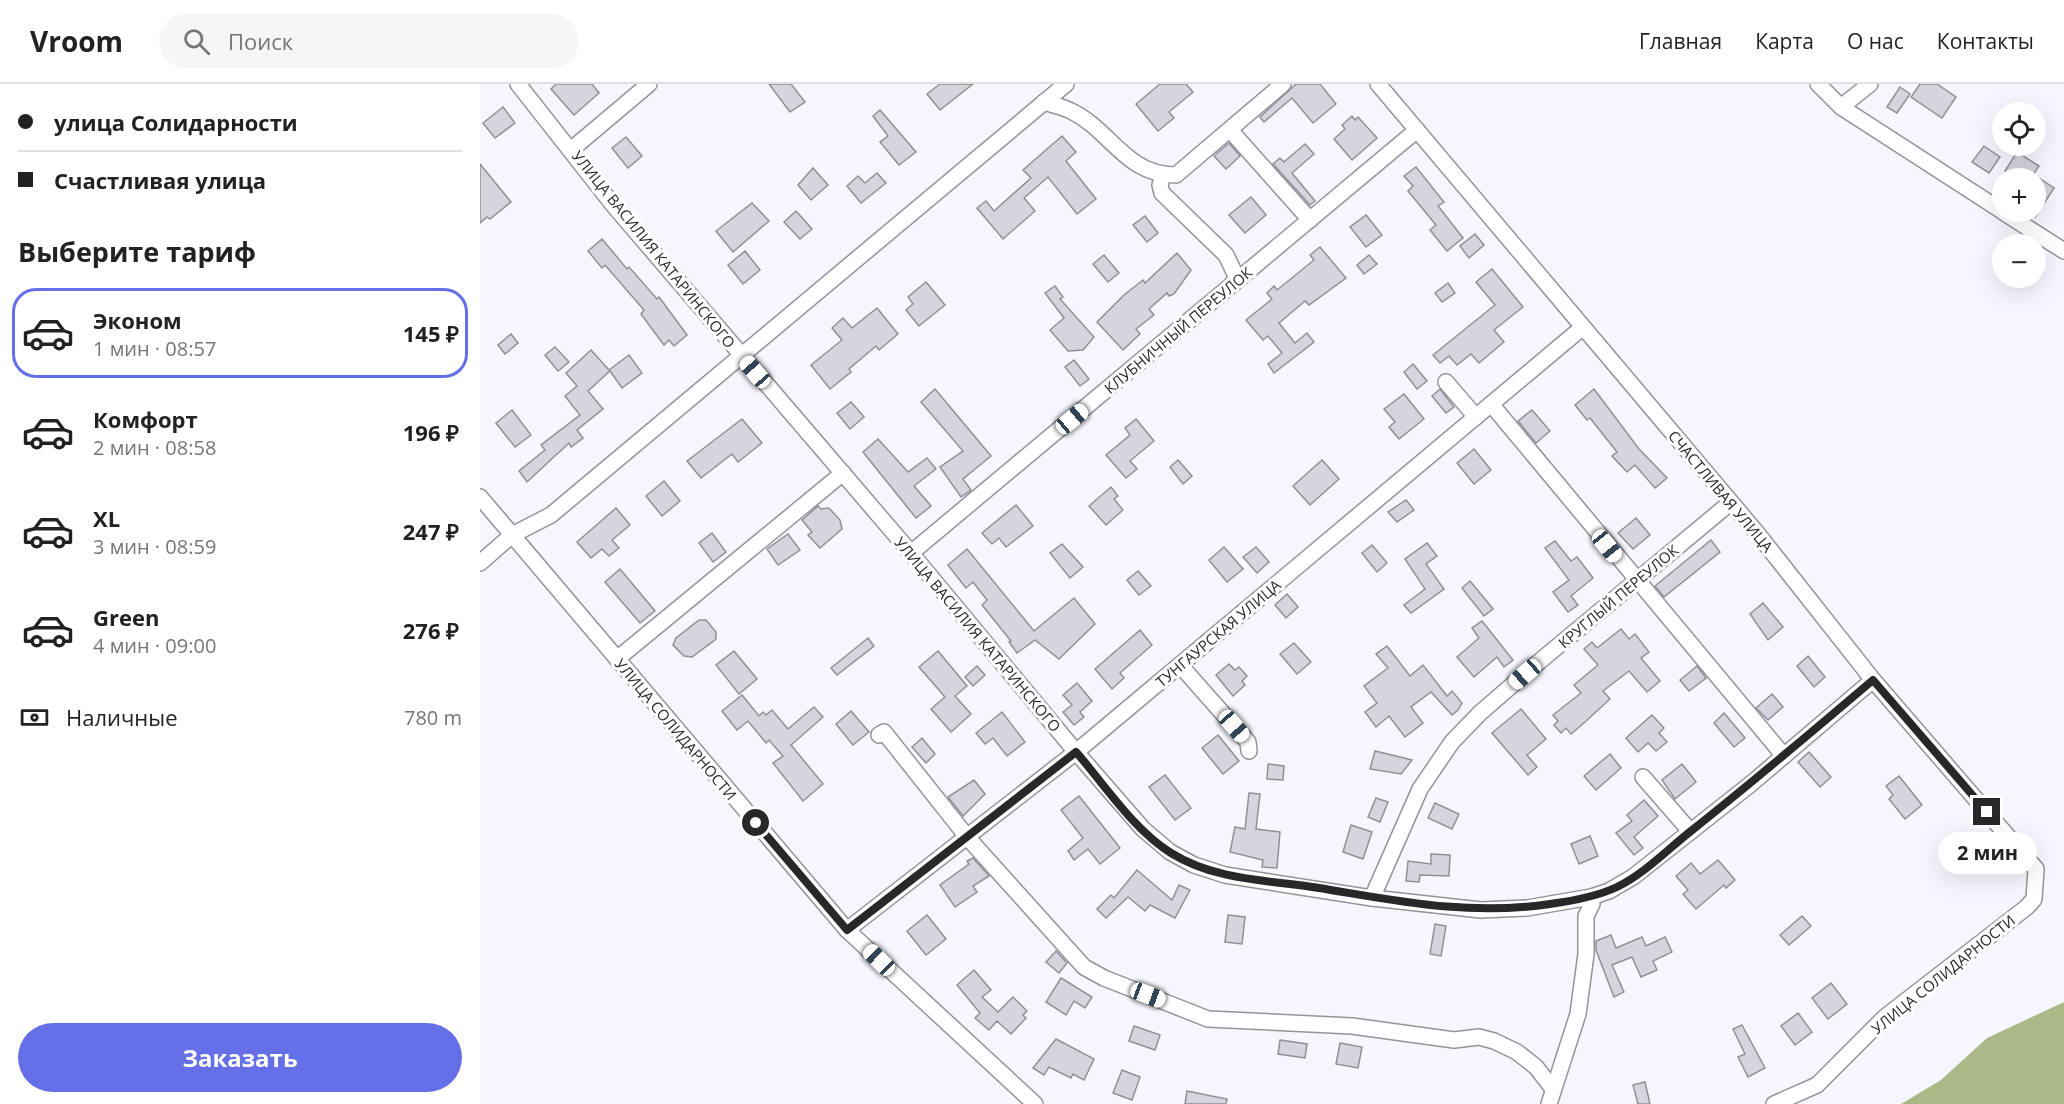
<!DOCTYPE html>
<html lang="ru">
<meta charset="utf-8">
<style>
:root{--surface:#fff;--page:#f6f6f6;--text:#222;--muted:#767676;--line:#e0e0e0;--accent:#6570e8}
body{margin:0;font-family:"Open Sans",sans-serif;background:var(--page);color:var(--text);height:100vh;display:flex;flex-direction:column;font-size:22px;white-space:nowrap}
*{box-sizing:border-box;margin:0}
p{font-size:20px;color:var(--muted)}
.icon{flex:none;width:33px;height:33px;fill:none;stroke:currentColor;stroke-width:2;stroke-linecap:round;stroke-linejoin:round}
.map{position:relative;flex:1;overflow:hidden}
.details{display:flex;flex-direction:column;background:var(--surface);width:480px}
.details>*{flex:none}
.banner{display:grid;align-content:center;height:132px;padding:0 18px;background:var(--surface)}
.fabs{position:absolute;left:1512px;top:18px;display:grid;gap:12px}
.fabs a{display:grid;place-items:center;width:54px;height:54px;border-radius:50%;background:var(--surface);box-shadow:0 6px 24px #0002;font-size:30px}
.end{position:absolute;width:27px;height:27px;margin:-14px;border:8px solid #28282b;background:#fff;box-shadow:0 0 0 3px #fff}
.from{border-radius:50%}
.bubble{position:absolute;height:42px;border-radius:21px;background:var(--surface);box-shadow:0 6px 24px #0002;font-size:20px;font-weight:700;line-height:42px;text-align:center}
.car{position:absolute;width:18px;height:36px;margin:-18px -9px;border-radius:8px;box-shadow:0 0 4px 2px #0007;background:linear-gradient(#fff 24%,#345 0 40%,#fff 0 76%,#345 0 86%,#fff 0)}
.banner b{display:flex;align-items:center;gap:21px;height:57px;font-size:22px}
.banner b+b{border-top:2px solid var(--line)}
.banner i{width:15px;height:15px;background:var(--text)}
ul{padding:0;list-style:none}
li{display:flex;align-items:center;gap:18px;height:90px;margin:0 12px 9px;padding:0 6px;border:3px solid transparent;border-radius:24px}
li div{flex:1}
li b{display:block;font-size:22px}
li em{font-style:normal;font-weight:700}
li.selected{border-color:var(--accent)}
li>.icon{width:54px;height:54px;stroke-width:1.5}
h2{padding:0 18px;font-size:27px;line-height:72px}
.pay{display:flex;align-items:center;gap:15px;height:66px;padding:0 18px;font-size:22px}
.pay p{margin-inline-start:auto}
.primary-button{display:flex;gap:12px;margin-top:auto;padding:12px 18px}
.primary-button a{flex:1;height:69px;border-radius:36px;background:var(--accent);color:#fff;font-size:24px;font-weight:700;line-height:69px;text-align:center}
header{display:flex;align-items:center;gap:36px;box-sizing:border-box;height:84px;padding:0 30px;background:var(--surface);border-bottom:2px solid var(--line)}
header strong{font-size:28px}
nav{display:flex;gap:33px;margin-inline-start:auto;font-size:21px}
.search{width:420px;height:54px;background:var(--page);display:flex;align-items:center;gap:15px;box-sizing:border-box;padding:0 21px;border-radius:33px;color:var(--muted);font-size:22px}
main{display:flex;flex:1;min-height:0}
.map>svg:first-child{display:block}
.forest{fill:#abb989}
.building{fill:#d6d5dd;stroke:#919097;stroke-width:1.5}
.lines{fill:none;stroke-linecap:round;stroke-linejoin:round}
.minor-casing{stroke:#94939a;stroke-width:18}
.minor{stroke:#fff;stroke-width:15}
.route{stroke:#28282b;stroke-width:8}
.labels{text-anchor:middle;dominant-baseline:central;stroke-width:6;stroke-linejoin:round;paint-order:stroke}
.street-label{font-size:15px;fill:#28282b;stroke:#fff}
</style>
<header>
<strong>Vroom</strong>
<div class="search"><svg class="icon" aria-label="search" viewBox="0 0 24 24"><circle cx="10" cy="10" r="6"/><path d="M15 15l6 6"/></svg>Поиск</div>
<nav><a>Главная</a><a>Карта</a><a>О нас</a><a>Контакты</a></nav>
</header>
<main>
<section class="details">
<div class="banner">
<b><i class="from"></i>улица Солидарности</b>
<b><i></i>Счастливая улица</b>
</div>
<h2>Выберите тариф</h2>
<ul>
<li class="selected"><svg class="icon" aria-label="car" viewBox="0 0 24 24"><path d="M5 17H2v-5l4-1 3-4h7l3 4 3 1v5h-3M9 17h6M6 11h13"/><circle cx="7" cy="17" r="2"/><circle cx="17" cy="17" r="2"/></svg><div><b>Эконом</b><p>1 мин · 08:57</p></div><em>145 ₽</em></li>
<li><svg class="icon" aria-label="car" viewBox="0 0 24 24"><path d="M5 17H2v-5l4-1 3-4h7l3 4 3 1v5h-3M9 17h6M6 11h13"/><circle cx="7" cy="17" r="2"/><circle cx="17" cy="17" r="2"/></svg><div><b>Комфорт</b><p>2 мин · 08:58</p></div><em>196 ₽</em></li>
<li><svg class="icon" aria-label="car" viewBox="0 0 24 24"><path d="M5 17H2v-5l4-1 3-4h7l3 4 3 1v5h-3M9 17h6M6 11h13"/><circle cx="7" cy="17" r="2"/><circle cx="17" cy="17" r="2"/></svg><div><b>XL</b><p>3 мин · 08:59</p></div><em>247 ₽</em></li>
<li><svg class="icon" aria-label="car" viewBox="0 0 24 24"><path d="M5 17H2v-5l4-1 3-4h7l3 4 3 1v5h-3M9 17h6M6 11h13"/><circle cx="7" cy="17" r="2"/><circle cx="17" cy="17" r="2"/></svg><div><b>Green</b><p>4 мин · 09:00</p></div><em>276 ₽</em></li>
</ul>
<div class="pay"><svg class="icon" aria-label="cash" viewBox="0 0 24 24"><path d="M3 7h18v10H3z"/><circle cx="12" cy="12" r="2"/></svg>Наличные<p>780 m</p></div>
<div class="primary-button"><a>Заказать</a></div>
</section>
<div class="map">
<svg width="1584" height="1020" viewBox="0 0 1584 1020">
<rect width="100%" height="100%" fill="#f7f6fe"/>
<path class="forest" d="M1584 918V1020H1421L1461 996 1507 954Z"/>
<g class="building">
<path d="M76 0H112L119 9 94 31 71 5Z"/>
<path d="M289 0H311L325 18 310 28Z"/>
<path d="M460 0H493L460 26 447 10Z"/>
<path d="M680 0H706L713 8 689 28 694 34 678 47 656 20Z"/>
<path d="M816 0H840L856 20 833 39 812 14 784 38 780 33Z"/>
<path d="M1440 0H1457L1476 13 1462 34 1431 13Z"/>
<path d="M1420 3 1430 10 1417 29 1407 23Z"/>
<path d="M23 23 35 39 15 54 3 39Z"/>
<path d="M400 26 436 68 419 81 400 58 408 52 393 32Z"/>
<path d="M872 32 875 36 878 33 897 54 872 76 854 55 865 45 862 41Z"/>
<path d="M582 52 596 68 586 77 616 115 597 130 568 93 544 114 555 127 523 155 497 124 506 117 514 127 551 94 543 86Z"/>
<path d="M146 53 162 72 148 84 132 64Z"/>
<path d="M749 59 760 72 746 85 734 72Z"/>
<path d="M825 60 834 70 812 89 835 117 830 121 793 80 800 74 804 78Z"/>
<path d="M1504 62 1520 73 1509 89 1492 78Z"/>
<path d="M1537 68 1559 82 1551 94H1537L1525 87Z"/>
<path d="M0 80 31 118 10 135 7 133 0 139Z"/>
<path d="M936 83 964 118 958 122 983 154 967 167 950 146 956 141 928 107 933 102 924 92Z"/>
<path d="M333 84 348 101 331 116 318 101Z"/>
<path d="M397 89 406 99 381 119 367 102 378 92 385 99Z"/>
<path d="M1556 92 1574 104 1556 132Z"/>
<path d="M771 113 786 131 765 149 749 131Z"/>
<path d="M272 119 289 137 253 168 236 147Z"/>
<path d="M316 127 332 145 320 155 304 138Z"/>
<path d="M886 131 902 151 886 163 870 143Z"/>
<path d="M665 132 678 149 667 158 653 141Z"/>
<path d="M995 150 1004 161 989 174 980 162Z"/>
<path d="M122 155 147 185 149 183 177 215 179 213 207 251 194 262 189 256 184 261 161 230 164 226 125 181 122 184 108 167Z"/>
<path d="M840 163 866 194 829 221 825 217 799 239 815 259 827 249 834 258 794 289 788 280 802 269 788 252 783 256 766 236 792 215 787 209 794 202 797 206 834 176 830 171Z"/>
<path d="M265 167 280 186 263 200 248 181Z"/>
<path d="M697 169 711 186 694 210 689 212 687 209 669 225 674 231 656 245 660 250 643 266 617 238 644 211 663 196 665 199Z"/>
<path d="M624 171 639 189 628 198 613 180Z"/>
<path d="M889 171 897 180 884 190 877 181Z"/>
<path d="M1012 185 1043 223 1014 246 1024 258 999 279 991 270 977 281 969 272 960 279 953 271 1015 221 996 198Z"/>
<path d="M446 198 465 221 439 242 426 226 433 220 428 213Z"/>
<path d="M968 199 975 209 962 218 955 209Z"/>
<path d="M575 202 583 213 580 215 614 253 603 266 588 267 570 246 584 234 565 209Z"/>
<path d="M397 224 418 250 399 266 396 262 369 285 371 288 350 305 331 281 362 256 352 244 363 234 372 244Z"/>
<path d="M31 250 38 259 25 270 18 261Z"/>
<path d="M75 263 89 278 78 287 65 271Z"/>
<path d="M111 266 129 286 149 271 162 289 142 304 130 287 108 307 123 325 97 346 103 354 91 363 89 359 47 398 39 387 65 366 61 361 100 331 85 312 97 302 86 289Z"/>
<path d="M594 276 609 295 600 302 585 283Z"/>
<path d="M933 280 947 297 937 305 924 288Z"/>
<path d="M455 305 511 372 483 395 491 406 481 413 460 383 483 367 441 318Z"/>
<path d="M960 305 974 323 966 329 952 312Z"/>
<path d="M1114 305 1159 365 1187 394 1175 404 1155 381 1147 388 1132 372 1137 368 1110 334 1107 336 1095 321Z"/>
<path d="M924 310 944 335 919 355 909 343 915 338 904 325Z"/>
<path d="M371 318 384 333 370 345 357 329Z"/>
<path d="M32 326 51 351 35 363 16 339Z"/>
<path d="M1052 326 1070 347 1056 359 1038 337Z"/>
<path d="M262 335 282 359 258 378 252 370 221 394 207 377Z"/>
<path d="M656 335 674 357 650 377 657 385 646 394 626 371 650 351 645 344Z"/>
<path d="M398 355 428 388 447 374 456 385 434 402 451 422 436 434 383 368Z"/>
<path d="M994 365 1011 386 994 400 977 379Z"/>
<path d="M698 376 712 392 703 400 690 383Z"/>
<path d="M842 376 859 395 830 421 813 402Z"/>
<path d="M184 397 200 417 182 432 166 412Z"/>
<path d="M631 403 638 412 634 415 643 426 626 441 609 422Z"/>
<path d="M926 416 934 426 917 438 908 428Z"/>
<path d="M536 421 553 442 526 463 519 454 512 460 502 449Z"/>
<path d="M338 422 341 425 349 424 360 436 362 445 340 464 328 451 332 448 322 436Z"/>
<path d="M136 424 150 441 132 456 139 464 129 472 122 465 111 474 97 458Z"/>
<path d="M1156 434 1170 451 1153 465 1138 449Z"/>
<path d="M232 449 246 468 233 478 219 459Z"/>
<path d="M308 450 320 466 298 481 287 465Z"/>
<path d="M1231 456 1240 468 1184 513 1175 502Z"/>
<path d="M1075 457 1091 477 1097 473 1113 494 1091 512 1098 521 1088 528 1073 508 1089 496 1065 464Z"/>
<path d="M947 459 957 472 946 480 964 505 931 529 924 521 945 505 925 475Z"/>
<path d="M582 460 603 483 590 494 570 469Z"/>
<path d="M892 461 907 479 897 488 882 469Z"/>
<path d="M744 463 763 485 747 498 729 476Z"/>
<path d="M776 463 789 478 777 489 763 473Z"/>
<path d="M487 465 554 547 594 514 615 540 579 575 555 556 537 569 529 558 531 557 502 521 507 516 493 498 486 504 468 481Z"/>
<path d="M140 485 175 527 160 539 125 498Z"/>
<path d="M658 487 671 502 659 511 647 496Z"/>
<path d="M990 497 1013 525 1004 532 982 504Z"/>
<path d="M807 510 818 523 806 534 795 521Z"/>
<path d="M1283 519 1303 543 1288 556 1270 530Z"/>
<path d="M219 536H226L236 548V555L212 573 204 572 193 561 196 554Z"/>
<path d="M1002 537 1033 576 1024 583 1017 573 994 593 977 573 999 554 992 544Z"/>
<path d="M1141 545 1149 555 1155 550 1169 568 1161 574 1180 597 1167 608 1149 587 1123 607 1130 615 1105 638 1091 650 1086 644 1081 649 1074 641 1078 637 1073 631 1101 609 1094 601 1118 581 1104 565 1112 558 1117 564Z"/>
<path d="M660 546 672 561 640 589 644 594 632 605 615 585Z"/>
<path d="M388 554 394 562 357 591 351 584Z"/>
<path d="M814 559 831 578 817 590 800 570Z"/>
<path d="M907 562 930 592 943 581 967 612 972 607 982 619 978 626 972 631 951 608 931 623 943 639 925 653 909 632 896 643 885 628 897 619 884 602 908 584 896 570Z"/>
<path d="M254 567 277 595 259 610 236 581Z"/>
<path d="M458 567 487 602 475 612 491 630 471 648 451 625 465 613 439 583Z"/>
<path d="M1328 572 1345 593 1334 603 1317 582Z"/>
<path d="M749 580 755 586 759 583 767 592 762 597 765 601 753 612 736 591Z"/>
<path d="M497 582 505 591 493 602 485 593Z"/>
<path d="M1217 582 1226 594 1209 607 1200 596Z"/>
<path d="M597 599 612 617 600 628 604 633 594 641 583 628 592 621 583 611Z"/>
<path d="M1292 610 1303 623 1288 636 1276 624Z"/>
<path d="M262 611 279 632 283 628 286 631 292 626 308 645 334 623 343 633 311 661 343 700 323 717 293 679 303 672 289 656 286 659 268 637 257 646 242 627Z"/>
<path d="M1041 625 1066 655 1047 671 1057 683 1048 691 1012 649Z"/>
<path d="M371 627 389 648 373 661 356 640Z"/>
<path d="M522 628 545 658 527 672 513 654 505 660 496 649Z"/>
<path d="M1244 629 1265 654 1254 663 1234 639Z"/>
<path d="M1172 631 1184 644 1179 649 1187 658 1176 667 1168 659 1158 668 1146 654Z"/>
<path d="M738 651 759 677 743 690 722 664Z"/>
<path d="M442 654 455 670 446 679 432 663Z"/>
<path d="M895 667 916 672 932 676 921 690 890 685Z"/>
<path d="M1329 668 1351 693 1340 703 1318 678Z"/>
<path d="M1130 670 1141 684 1116 706 1104 692Z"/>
<path d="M788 680 804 682 803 696 787 695Z"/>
<path d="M1202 680 1216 698 1195 715 1182 696Z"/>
<path d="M685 691 711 724 695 736 669 703Z"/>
<path d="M1419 692 1442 721 1425 735 1409 715 1413 711 1406 702Z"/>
<path d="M494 696 505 710 483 732 468 713Z"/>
<path d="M769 709 780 710 776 745 800 748 797 784 782 783 783 776 750 768 755 743 765 745Z"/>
<path d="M599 712 640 764 620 780 608 765 594 776 588 767 603 754 581 726Z"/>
<path d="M896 714 908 718 900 738 888 733Z"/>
<path d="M1164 716 1178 732 1154 753 1163 764 1154 771 1136 749 1152 737 1147 731Z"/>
<path d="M955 719 979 730 972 745 948 734Z"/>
<path d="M871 741 892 748 883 775 863 768Z"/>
<path d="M1110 752 1118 772 1099 780 1091 760Z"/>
<path d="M951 770 970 771 969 792 940 791 939 798 926 797 928 777 951 780Z"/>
<path d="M493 774 509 792 493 802 497 808 475 823 460 801 489 780 487 777Z"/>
<path d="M1238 776 1255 796 1246 804 1244 801 1216 825 1203 810 1208 806 1196 792 1211 779 1220 790Z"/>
<path d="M657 786 692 816 699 801 710 806 695 834 670 821 665 827 648 813 626 834 617 825 631 811 634 814Z"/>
<path d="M447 831 466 855 446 871 427 847Z"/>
<path d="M748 831 765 833 762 860 745 858Z"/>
<path d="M1322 832 1331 842 1309 861 1300 851Z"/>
<path d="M955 840 966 842 961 872 950 870Z"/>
<path d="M1131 851 1136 864 1162 853 1166 862 1185 853 1192 868 1173 877 1177 886 1161 893 1152 873 1132 881 1144 908 1134 913 1116 866V857Z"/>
<path d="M576 867 587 879 579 889 566 878Z"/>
<path d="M494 886 511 906 502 913 518 928 533 913 547 927 543 931 546 934 531 950 517 937 509 946 495 934 500 929 477 901Z"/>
<path d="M581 894 612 913 605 924 594 917 586 931 566 918Z"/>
<path d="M1351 899 1367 920 1348 935 1332 914Z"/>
<path d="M1318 929 1332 948 1315 961 1301 942Z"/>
<path d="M1262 941 1285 984 1268 993 1258 973 1265 970 1253 945Z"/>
<path d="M654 942 680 951 675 966 649 957Z"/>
<path d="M576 955 614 975 604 996 593 990 591 994 569 983 564 991 553 984Z"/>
<path d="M800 956 827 960 825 974 798 970Z"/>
<path d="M860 959 882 963 878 984 856 980Z"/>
<path d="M642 986 660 993 652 1016 633 1009Z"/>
<path d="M1165 998 1170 1020H1158L1153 1001Z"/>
<path d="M707 1007 747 1015 746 1020H705Z"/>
</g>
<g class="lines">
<defs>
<g id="minor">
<path d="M38 0 134 122 431 469 596 668 663 745 690 768 714 781 745 791 892 814 1001 826 1047 824 1111 813 1129 807 1153 793 1272 699 1393 596"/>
<path d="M898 0 1277 449 1393 596 1556 785 1554 815 1547 823 1405 933 1337 1001 1294 1020"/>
<path d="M1338 0 1361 23 1522 127"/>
<path d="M564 18C573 21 583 23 591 27 631 46 645 91 696 91L803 0"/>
<path d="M1361 23 1390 0"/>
<path d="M750 46 830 136"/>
<path d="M92 65 169 0"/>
<path d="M683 90 680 101 682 109 746 171 756 192 753 200"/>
<path d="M1523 128 1584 167"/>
<path d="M966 298 996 333"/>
<path d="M1011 320 1304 672"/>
<path d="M0 413 367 846 555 1020"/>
<path d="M431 469 937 46"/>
<path d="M0 479 32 451 71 431 586 0"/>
<path d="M137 575 363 389"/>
<path d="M700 581 768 658 769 667"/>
<path d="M399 651 404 648 488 754 604 883 624 894 728 935 872 942 974 956 999 953 1014 957 1037 968 1056 983 1073 1005"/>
<path d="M1163 693 1210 747"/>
<path d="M892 814 940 705 972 658 1000 629 1060 577 1250 419"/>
<path d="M367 846 596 668 1103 243"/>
<path d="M1069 1020 1098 930 1106 870V832L1112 820 1111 813"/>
</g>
</defs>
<use href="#minor" class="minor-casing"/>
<use href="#minor" class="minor"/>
</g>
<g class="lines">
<path class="route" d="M276 739 367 846 596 668C625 701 653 745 691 769 736 797 789 796 839 804 919 817 988 832 1070 820 1092 817 1116 813 1137 803 1164 790 1187 766 1211 747 1273 698 1333 647 1393 596L1507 728"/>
</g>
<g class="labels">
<g class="street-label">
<text transform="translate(174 165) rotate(51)">УЛИЦА ВАСИЛИЯ КАТАРИНСКОГО</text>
<text transform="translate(698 246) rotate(-40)">КЛУБНИЧНЫЙ ПЕРЕУЛОК</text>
<text transform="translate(1241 407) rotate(50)">СЧАСТЛИВАЯ УЛИЦА</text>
<text transform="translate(1138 512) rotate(-40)">КРУГЛЫЙ ПЕРЕУЛОК</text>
<text transform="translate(738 549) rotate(-40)">ТУНГАУРСКАЯ УЛИЦА</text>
<text transform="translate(498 550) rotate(50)">УЛИЦА ВАСИЛИЯ КАТАРИНСКОГО</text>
<text transform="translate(196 645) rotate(50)">УЛИЦА СОЛИДАРНОСТИ</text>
<text transform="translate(1463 890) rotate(-39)">УЛИЦА СОЛИДАРНОСТИ</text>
</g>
</g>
</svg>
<div class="fabs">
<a><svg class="icon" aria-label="locate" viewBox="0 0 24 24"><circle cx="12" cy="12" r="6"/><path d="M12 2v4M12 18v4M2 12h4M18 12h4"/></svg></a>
<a>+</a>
<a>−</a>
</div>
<i class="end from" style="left:276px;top:739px"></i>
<i class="end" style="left:1507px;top:728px"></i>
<div class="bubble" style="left:1458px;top:748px;width:99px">2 мин</div>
<i class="car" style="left:275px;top:288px;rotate:319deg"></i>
<i class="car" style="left:592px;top:335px;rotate:50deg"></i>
<i class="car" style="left:1127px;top:462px;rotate:141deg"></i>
<i class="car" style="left:1045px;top:590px;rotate:229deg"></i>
<i class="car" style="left:754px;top:642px;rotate:139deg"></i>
<i class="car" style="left:399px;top:876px;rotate:314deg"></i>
<i class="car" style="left:668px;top:911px;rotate:111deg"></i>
</div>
</main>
